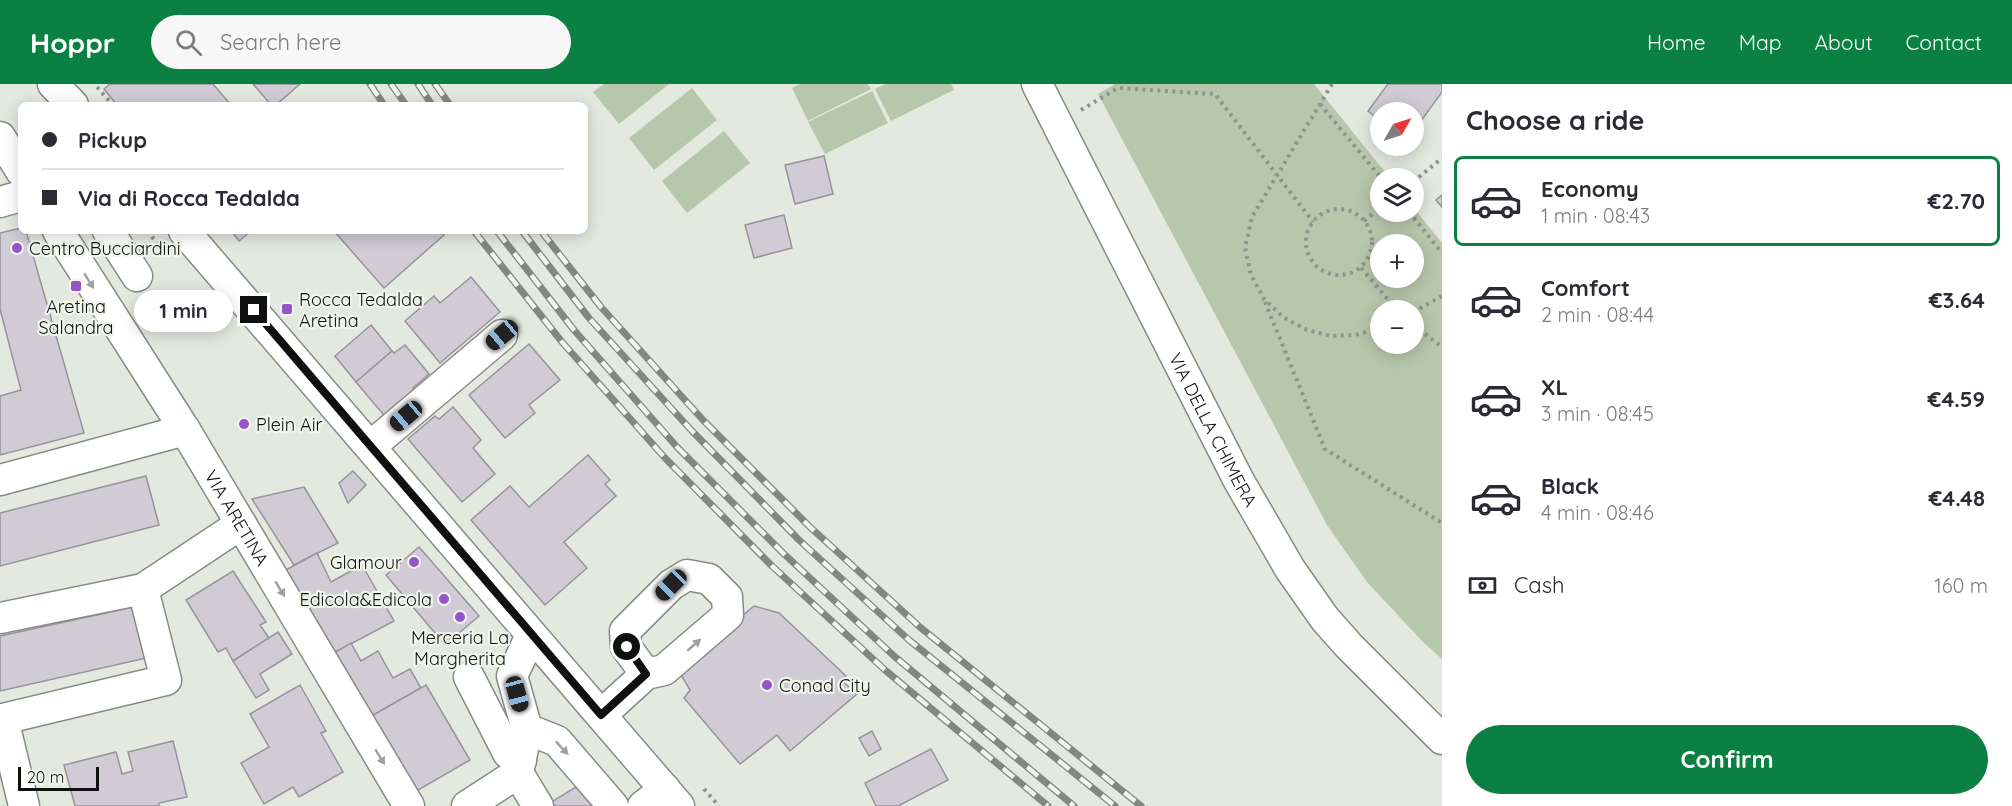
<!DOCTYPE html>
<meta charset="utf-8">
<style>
:root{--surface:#fff;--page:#f7f7f7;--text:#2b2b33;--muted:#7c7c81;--line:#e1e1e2;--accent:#0b8043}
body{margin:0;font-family:Quicksand,sans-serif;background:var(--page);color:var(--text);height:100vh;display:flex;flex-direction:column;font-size:22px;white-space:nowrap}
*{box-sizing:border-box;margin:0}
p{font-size:20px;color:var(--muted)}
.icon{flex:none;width:33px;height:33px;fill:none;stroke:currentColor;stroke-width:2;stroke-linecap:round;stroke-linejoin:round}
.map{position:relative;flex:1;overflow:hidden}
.details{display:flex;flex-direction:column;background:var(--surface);width:570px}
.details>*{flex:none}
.top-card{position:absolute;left:18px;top:18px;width:570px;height:132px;border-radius:9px;box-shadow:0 3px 15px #0003;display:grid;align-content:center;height:132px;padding:0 24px;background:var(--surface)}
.needle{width:39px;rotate:51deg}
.buttons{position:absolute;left:1370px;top:18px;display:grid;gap:12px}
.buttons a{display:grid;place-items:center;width:54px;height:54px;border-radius:50%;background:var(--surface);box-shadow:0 3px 15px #0003;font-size:30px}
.scale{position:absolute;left:18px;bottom:15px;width:81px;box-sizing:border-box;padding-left:6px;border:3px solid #0f110e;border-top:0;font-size:16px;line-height:21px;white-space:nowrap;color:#0f110e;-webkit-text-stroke:4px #f1f6ec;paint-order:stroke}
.end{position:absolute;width:27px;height:27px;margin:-14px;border:8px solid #0f110e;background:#fff;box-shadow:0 0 0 3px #fff}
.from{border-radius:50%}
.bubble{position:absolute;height:42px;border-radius:21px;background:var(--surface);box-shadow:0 3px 15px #0003;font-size:20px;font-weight:700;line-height:42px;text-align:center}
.car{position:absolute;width:18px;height:36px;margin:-18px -9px;border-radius:8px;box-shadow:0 0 4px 2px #0007;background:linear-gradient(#222 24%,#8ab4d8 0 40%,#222 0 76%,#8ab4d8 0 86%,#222 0)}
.top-card b{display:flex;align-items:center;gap:21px;height:57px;font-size:22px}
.top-card b+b{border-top:2px solid var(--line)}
.top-card i{width:15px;height:15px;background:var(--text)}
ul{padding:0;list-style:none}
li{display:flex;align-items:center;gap:18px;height:90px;margin:0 12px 9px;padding:0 12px;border:3px solid transparent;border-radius:9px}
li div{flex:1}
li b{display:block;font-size:22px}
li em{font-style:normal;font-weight:700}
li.selected{border-color:var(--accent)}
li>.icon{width:54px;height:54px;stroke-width:1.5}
h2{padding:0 24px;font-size:27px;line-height:72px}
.pay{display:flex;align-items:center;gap:15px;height:66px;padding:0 24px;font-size:22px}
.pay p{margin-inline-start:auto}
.action{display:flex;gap:12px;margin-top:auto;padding:12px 24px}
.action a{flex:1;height:69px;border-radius:36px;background:var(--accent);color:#fff;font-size:24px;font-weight:700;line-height:69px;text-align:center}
header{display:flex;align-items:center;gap:36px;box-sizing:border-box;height:84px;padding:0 30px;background:var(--accent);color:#fff}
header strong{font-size:28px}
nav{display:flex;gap:33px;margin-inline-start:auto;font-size:21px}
.search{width:420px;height:54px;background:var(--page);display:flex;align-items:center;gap:15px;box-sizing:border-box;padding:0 21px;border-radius:33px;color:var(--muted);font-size:22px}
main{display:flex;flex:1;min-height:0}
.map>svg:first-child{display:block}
.green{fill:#b7c7ab;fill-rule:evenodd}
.building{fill:#d0cbd5;stroke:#98939c;stroke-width:1.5}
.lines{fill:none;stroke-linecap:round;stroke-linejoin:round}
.minor-casing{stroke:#878c83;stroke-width:33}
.path{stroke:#8f948c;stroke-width:4;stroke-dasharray:3 4.5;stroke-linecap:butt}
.minor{stroke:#fff;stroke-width:30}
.rail-casing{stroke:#838780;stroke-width:7}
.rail{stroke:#f1f6ec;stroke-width:4.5;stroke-dasharray:14;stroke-linecap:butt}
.oneway{fill:#9fa09f}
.route{stroke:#0f110e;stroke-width:8}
.poi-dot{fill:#9654c9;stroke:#f1f6ec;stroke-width:2}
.labels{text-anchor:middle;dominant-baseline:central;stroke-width:4.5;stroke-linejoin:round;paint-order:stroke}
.poi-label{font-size:18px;fill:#0f110e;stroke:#f1f6ec;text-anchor:start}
.street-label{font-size:18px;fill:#0f110e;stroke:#f1f6ec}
</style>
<header>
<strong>Hoppr</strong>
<div class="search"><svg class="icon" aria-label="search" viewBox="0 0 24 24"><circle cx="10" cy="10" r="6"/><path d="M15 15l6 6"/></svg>Search here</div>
<nav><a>Home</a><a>Map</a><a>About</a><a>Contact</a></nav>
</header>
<main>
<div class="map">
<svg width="1442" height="722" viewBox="0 0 1442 722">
<rect width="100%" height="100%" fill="#e3e9df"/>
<g class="green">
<path d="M604 0H669L619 40 593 8Z"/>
<path d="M800 0H868L871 5 808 37 792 4Z"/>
<path d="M886 0H951L954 6 891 37 875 5Z"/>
<path d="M1115 0H1314L1390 94H1380V128H1413V123L1442 159V575L1422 557 1367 498 1327 441 1098 10ZM1413 160V194H1380V160ZM1413 226V260H1380V226Z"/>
<path d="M692 4 717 36 654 86 629 54Z"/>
<path d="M872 7 888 39 825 70 808 38Z"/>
<path d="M724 47 750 79 687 129 662 97Z"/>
</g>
<g class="building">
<path d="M110 0H213L231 21H117L104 5Z"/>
<path d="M253 0H300L276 21H271Z"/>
<path d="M1388 0H1442V8L1413 48V28H1380V36L1368 27Z"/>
<path d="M824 72 833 110 795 120 785 81Z"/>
<path d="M1442 111V123L1436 116Z"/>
<path d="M784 131 792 164 754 174 745 141Z"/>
<path d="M21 144V147H26L84 349 0 371V312L21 306 0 225V149Z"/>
<path d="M231 147H251L239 157Z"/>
<path d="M334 147H440L444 151 384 204Z"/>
<path d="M471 193 500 228 440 279 405 237 434 212 440 219Z"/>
<path d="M371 241 392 267 356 298 335 272Z"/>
<path d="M529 260 560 296 529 321 535 329 505 354 469 311Z"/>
<path d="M405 261 429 290 413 304 418 310 388 336 356 298 392 267 394 269Z"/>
<path d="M453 323 481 356 473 364 495 390 462 418 408 355 435 332 439 335Z"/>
<path d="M588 371 610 396 605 400 616 412 564 458 587 484 545 521 471 436 510 402 529 423Z"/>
<path d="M353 387 366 401 348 419 339 399Z"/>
<path d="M146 392 159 441 0 482V429Z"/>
<path d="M304 403 338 459 294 481 252 415Z"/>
<path d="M419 463 479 532 445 561 386 491Z"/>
<path d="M317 469 331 498 362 481 394 537 332 570 284 487Z"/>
<path d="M233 487 266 538 260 541 269 554 233 577 226 564 218 568 186 516Z"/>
<path d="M138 522 151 573 0 607V552Z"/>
<path d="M754 522 779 529 846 592 841 596 857 610 790 667 777 651 740 680 684 614 690 606 678 586Z"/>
<path d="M278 548 292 570 260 590 269 606 256 614 233 577Z"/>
<path d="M351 559 361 577 378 567 393 594 410 585 421 604 368 634 332 570Z"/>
<path d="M300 601 326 647 321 649 343 688 299 713 293 703 264 720 241 679 269 663 250 630Z"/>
<path d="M426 601 470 676 413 709 368 634Z"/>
<path d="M872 647 881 665 869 672 859 654Z"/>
<path d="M173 657 187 713 159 719V722H75L64 681 116 668 122 690 133 687 128 668Z"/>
<path d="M931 665 948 696 898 722H876L865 699Z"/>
<path d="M597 690 613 722H545Z"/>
</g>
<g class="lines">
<defs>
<g id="minor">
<path d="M53 0 73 21"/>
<path id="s1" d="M1037 0 1239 397 1290 485 1325 535 1349 562 1442 655"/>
<path d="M0 53 21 87"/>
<path d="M0 118 21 112"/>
<path id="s2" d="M58 147 185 346 409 722"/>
<path d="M108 147 137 192"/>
<path d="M184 147 679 722"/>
<path d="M371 362 502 251"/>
<path d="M0 396 185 346"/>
<path d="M0 534 143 505"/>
<path d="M531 551 512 592 527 645 557 657 613 722"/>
<path d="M469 593 508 669 521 676"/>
<path d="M601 631 646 590 664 586 728 531 727 513 709 495 687 491 671 501 625 547 626 563 646 590"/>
<path d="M518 689 538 722"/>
<path d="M24 722 3 635 166 596 143 505 241 440"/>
<path d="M467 722 518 689 527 645"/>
<path d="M643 722 665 705"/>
</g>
</defs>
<use href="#minor" class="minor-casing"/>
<g class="path">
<path d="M1332 0 1252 133 1245 164 1251 191 1264 215 1283 233 1307 246 1331 252 1355 251 1380 244"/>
<path d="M97 3 113 21"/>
<path d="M1320 20 1381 94"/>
<path d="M1081 26 1118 4 1215 10 1313 138"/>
<path d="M1413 98 1442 74"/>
<circle cx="1339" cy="158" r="33"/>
<path d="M1409 128 1442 169"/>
<path d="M1364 137 1380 124"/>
<path d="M147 147 157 159"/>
<path d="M1361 184 1397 226"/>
<path d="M1265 218 1325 365 1442 439"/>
<path d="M1413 228 1442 212"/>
<path d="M1413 241 1442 263"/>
<path d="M704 705 719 722"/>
</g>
<use href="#minor" class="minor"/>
<defs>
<g id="rail">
<path d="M370 0 384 21"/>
<path d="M391 0 406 21"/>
<path d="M418 0 432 21"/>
<path d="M435 0 450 21"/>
<path d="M474 147 562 258 665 374 772 482 885 586 1048 722"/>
<path d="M497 147 574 246 677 363 783 469 894 572 1074 722"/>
<path d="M522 147 589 234 692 347 799 456 909 556 1115 722"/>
<path d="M541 147 601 223 703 336 810 443 921 544 1141 722"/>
</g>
</defs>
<use href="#rail" class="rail-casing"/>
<use href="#rail" class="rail"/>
</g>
<defs><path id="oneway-solid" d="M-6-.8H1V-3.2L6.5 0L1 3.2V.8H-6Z" transform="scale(1.5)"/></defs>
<g class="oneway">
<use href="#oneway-solid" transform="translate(89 197) rotate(58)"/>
<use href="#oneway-solid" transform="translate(280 505) rotate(59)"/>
<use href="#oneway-solid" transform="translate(694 561) rotate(-41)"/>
<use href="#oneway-solid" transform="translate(562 664) rotate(47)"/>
<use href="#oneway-solid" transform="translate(380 673) rotate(59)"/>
</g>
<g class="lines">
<path class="route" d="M254 226 601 631 646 590 627 563"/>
</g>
<g class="poi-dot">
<circle cx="17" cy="164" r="6"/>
<rect x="70" y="196" width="12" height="12" rx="3"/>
<rect x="281" y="219" width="12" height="12" rx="3"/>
<circle cx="244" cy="340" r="6"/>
<circle cx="414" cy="478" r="6"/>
<circle cx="444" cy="515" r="6"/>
<circle cx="460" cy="533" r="6"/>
<circle cx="767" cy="601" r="6"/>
</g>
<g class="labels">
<g class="poi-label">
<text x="29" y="164">Centro Bucciardini</text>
<text x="299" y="215">Rocca Tedalda<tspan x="299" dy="21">Aretina</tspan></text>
<text x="76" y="222" text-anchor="middle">Aretina<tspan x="76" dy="21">Salandra</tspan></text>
<text x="256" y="340">Plein Air</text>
<text x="402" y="478" text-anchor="end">Glamour</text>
<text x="432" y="515" text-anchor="end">Edicola&amp;Edicola</text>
<text x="460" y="553" text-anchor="middle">Merceria La<tspan x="460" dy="21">Margherita</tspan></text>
<text x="779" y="601">Conad City</text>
</g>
<g class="street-label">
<text stroke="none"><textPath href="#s1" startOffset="388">VIA DELLA CHIMERA</textPath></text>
<text stroke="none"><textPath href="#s2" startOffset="338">VIA ARETINA</textPath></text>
</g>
</g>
</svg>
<div class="buttons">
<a><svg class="needle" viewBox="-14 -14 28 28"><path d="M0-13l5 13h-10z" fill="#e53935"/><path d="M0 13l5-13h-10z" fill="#7c7c81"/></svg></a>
<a><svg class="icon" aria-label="layers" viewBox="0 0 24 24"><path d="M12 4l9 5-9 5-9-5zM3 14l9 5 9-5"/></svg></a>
<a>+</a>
<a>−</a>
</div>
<div class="scale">20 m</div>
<i class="end from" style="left:627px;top:563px"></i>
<i class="end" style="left:254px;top:226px"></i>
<div class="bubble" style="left:134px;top:206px;width:99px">1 min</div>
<i class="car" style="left:502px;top:251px;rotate:230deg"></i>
<i class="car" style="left:406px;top:332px;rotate:230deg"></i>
<i class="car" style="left:671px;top:501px;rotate:225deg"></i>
<i class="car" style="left:517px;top:610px;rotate:165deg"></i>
<div class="top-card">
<b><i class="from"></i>Pickup</b>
<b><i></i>Via di Rocca Tedalda</b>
</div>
</div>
<section class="details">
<h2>Choose a ride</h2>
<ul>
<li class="selected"><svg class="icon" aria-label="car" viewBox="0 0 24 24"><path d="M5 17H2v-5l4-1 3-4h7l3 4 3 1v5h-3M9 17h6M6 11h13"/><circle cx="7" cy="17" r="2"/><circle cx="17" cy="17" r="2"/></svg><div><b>Economy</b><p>1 min · 08:43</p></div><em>€2.70</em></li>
<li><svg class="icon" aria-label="car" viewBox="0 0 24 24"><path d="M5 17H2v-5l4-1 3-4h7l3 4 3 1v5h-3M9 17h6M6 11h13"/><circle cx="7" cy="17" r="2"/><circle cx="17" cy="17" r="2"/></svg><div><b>Comfort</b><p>2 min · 08:44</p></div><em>€3.64</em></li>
<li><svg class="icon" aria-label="car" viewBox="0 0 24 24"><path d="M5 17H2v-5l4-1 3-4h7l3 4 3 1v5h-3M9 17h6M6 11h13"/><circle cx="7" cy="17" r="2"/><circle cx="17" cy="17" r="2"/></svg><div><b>XL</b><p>3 min · 08:45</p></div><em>€4.59</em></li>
<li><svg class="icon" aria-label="car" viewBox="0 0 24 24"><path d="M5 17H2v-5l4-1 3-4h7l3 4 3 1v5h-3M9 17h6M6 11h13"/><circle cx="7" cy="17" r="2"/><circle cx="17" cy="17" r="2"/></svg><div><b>Black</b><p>4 min · 08:46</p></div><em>€4.48</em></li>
</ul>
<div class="pay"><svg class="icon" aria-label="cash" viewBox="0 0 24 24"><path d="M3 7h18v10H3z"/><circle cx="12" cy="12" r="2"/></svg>Cash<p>160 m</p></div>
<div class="action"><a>Confirm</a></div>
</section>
</main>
